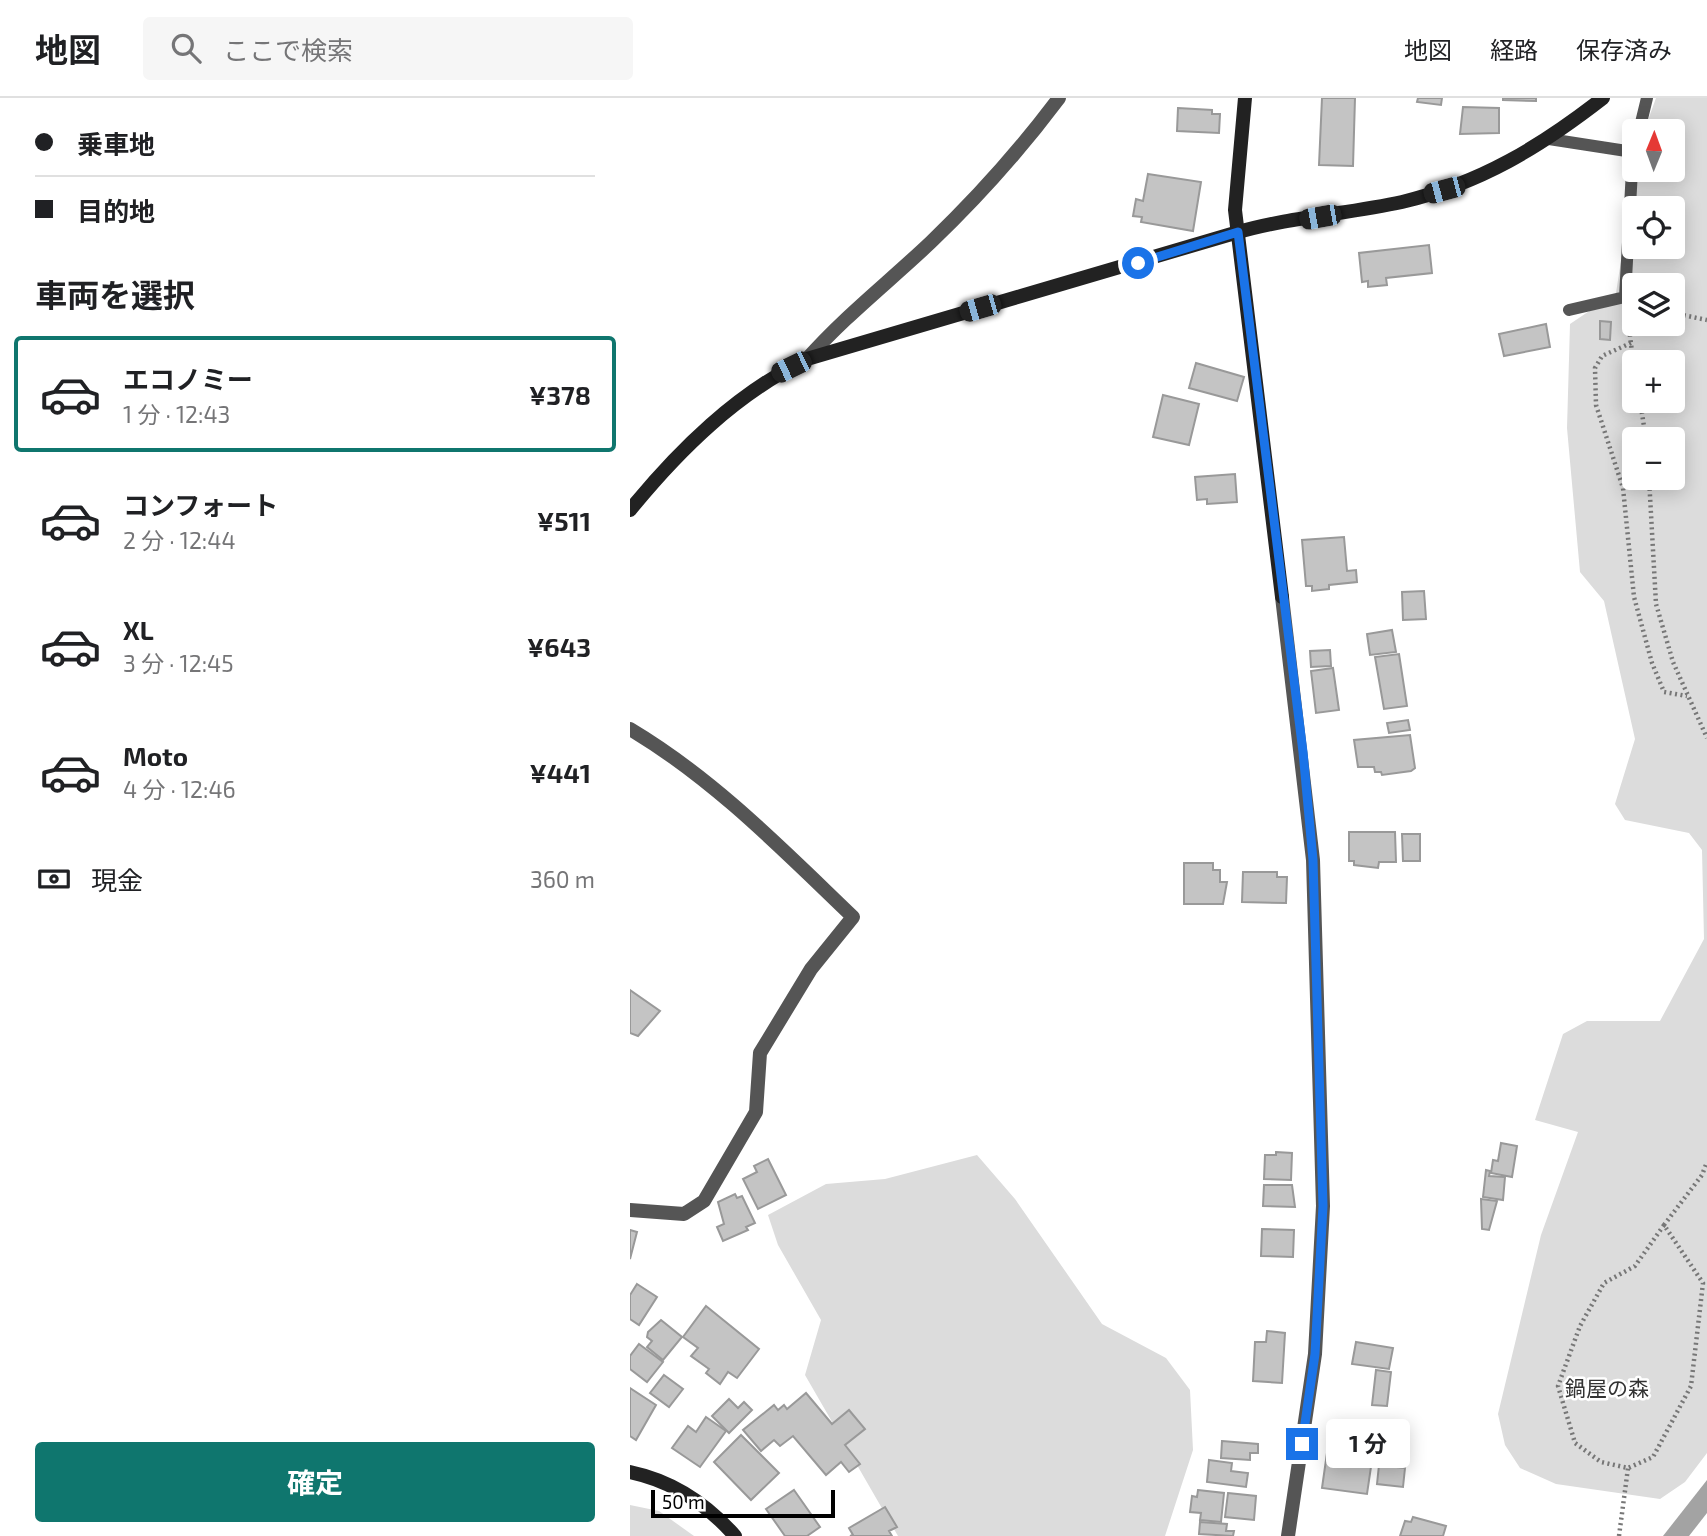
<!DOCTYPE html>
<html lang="ja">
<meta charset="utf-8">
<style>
:root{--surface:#fff;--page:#f6f6f6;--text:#202124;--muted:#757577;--line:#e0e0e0;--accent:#0f766e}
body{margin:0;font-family:"Exo 2","Noto Sans JP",sans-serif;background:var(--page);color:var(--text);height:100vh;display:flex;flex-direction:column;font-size:26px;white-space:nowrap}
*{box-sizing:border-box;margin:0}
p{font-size:23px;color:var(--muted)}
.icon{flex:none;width:38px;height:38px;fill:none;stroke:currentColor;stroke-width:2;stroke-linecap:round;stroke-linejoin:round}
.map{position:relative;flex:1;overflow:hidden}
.panel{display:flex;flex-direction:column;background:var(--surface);width:630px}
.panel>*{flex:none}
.hud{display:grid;align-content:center;height:154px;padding:0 35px;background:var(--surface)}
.needle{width:46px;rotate:1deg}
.fabs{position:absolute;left:992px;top:21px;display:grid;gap:14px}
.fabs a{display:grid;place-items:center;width:63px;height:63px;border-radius:7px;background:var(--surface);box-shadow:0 4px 18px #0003;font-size:35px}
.scale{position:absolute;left:21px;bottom:18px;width:184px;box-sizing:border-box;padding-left:7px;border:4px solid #000;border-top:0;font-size:19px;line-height:24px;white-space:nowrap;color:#000;-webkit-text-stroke:5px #fff;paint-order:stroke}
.end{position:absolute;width:32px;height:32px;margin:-16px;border:9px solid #1a73e8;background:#fff;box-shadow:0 0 0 4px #fff}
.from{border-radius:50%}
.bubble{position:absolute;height:49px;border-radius:7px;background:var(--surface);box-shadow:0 4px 18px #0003;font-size:23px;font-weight:700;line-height:49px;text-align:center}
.car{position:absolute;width:21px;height:42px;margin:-21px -10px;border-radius:9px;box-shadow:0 0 5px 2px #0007;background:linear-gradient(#222 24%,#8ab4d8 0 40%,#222 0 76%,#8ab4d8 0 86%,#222 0)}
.hud b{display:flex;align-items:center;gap:24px;height:66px;font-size:26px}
.hud b+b{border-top:2px solid var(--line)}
.hud i{width:18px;height:18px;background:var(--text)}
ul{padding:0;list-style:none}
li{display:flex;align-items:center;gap:21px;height:116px;margin:0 14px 10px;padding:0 21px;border:4px solid transparent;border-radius:7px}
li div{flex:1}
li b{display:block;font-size:26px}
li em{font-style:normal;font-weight:700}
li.current{border-color:var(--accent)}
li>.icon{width:63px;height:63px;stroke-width:1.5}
h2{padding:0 35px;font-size:32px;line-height:84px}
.pay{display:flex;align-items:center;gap:18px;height:77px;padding:0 35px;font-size:26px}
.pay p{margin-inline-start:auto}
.button{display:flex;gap:14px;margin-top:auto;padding:14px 35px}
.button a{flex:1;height:80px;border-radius:7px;background:var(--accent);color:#fff;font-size:28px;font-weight:700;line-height:80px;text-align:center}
header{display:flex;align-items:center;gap:42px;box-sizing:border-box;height:98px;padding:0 35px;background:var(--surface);border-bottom:2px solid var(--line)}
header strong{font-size:33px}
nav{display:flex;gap:38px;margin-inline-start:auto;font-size:24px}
.search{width:490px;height:63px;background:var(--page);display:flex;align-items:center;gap:18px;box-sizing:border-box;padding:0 24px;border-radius:7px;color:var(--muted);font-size:26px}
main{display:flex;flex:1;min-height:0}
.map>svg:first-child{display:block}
.green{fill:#dcdcdc;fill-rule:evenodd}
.water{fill:#a3a3a3}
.building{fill:#c4c4c4;stroke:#999;stroke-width:2}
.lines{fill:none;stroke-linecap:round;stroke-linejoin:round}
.path{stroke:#777;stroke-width:4.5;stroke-dasharray:2 3.5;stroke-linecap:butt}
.lane{stroke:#555;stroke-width:12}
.street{stroke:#555;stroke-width:14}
.secondary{stroke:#222;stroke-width:14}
.route{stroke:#1a73e8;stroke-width:9}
.labels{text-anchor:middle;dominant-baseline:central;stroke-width:5;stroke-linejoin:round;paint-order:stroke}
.park-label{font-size:21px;fill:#333;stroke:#fff}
</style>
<header>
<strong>地図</strong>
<div class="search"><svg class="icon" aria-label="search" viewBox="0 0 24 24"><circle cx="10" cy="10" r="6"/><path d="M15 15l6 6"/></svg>ここで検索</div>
<nav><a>地図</a><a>経路</a><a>保存済み</a></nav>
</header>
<main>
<section class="panel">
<div class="hud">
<b><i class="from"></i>乗車地</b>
<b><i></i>目的地</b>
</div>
<h2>車両を選択</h2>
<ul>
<li class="current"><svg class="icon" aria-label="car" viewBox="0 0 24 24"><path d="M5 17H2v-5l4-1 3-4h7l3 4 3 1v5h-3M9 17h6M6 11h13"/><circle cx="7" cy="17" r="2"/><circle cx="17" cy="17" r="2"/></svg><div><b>エコノミー</b><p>1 分 · 12:43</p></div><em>¥378</em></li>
<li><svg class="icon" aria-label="car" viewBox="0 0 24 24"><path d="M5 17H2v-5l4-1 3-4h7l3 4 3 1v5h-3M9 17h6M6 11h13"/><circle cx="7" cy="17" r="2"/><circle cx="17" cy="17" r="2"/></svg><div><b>コンフォート</b><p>2 分 · 12:44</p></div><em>¥511</em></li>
<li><svg class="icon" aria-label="car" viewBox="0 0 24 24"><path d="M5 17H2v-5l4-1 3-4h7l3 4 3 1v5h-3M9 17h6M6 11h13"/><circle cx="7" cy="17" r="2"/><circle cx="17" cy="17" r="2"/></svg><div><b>XL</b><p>3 分 · 12:45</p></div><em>¥643</em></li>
<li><svg class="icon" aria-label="car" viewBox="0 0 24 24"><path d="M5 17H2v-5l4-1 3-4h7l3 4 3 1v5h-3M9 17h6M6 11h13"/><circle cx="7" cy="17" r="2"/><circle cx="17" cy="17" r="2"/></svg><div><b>Moto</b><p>4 分 · 12:46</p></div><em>¥441</em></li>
</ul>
<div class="pay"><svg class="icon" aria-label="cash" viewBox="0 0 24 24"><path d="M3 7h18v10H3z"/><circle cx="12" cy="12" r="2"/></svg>現金<p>360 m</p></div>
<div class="button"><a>確定</a></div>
</section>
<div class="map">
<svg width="1077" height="1438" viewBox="0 0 1077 1438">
<rect width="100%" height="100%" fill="#fff"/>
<g class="green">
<path d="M1026 0H1077V1355L1055 1384 1030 1401 926 1386 890 1370 875 1347 868 1316 911 1137 948 1034 905 1022 933 936 957 923H1030L1074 841 1072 752 1059 735 995 722 985 706 1005 641 974 503 950 474 937 330 940 226 986 195 1005 72H1043V33H1014ZM1004 110H1043V149H1004ZM1004 187H1043V226H1004ZM1004 264H1043V303H1004ZM1004 341H1043V380H1004Z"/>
<path d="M347 1057 385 1101 472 1226 536 1260 560 1292 563 1352 535 1438H268L175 1277 191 1222 148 1147 138 1117 196 1086 255 1081Z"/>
<path d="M0 1407 29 1413 64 1438H0Z"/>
</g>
<path class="water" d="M1077 1382V1415L1059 1438H1033Z"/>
<g class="building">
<path d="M692 0H725L723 68 689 67Z"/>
<path d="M788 0H812L811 7 787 4Z"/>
<path d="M873 0H906V3L873 2Z"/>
<path d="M833 9 869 10V35L830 36Z"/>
<path d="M548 10 582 12V16H590L589 35 547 33Z"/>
<path d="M518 76 571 84 563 133 511 124 512 119 503 118 506 101 513 103Z"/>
<path d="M799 147 802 175 756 180 757 187 738 189V183L732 184 729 155Z"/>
<path d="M970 223 981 224 980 242 970 241Z"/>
<path d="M916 226 920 249 874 258 869 236Z"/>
<path d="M566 265 614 279 607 303 559 290Z"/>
<path d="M533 297 569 306 559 347 523 339Z"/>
<path d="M605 376 607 404 577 406V401L567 402 565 379Z"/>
<path d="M714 439 717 473 726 472 727 484 699 487V491L682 493V488H676L672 442Z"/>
<path d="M794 493 796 521 773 522 772 494Z"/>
<path d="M762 532 766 554 740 557 737 536Z"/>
<path d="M700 552 701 568 681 569 680 553Z"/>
<path d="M769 556 777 608 754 611 745 559Z"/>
<path d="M703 570 709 612 686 615 681 573Z"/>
<path d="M778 622 780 632 759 635 757 625Z"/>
<path d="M780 637 785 670 781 673 752 677 751 674H745L744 669H728L724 642Z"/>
<path d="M719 734H765L766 764H749L748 770 724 767V763H719Z"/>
<path d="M772 736H790V763H773Z"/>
<path d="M554 765H583V772H590V784H597L593 806H554Z"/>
<path d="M613 774H647V779H657L656 805 612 804Z"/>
<path d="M0 892 30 913 8 938 0 935Z"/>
<path d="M871 1045 887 1048 882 1079 861 1075 863 1062 868 1063Z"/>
<path d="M646 1054 662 1055 661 1082 634 1081 635 1057H646Z"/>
<path d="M138 1061 156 1097 128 1111 113 1081 127 1074 124 1068Z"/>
<path d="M856 1072 860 1073 859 1078 875 1079 873 1102 853 1099Z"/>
<path d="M634 1087H662L665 1109 633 1108Z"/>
<path d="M105 1096 107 1100 112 1098 125 1125 116 1129 118 1132 93 1143 87 1129 94 1126 88 1104Z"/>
<path d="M851 1101 867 1103 859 1132 852 1131Z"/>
<path d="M632 1131 664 1132 663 1159 631 1158Z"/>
<path d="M0 1132 7 1134 0 1161Z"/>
<path d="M7 1186 27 1199 9 1227 0 1221V1197Z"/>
<path d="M76 1208 129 1251 107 1280 98 1274 90 1286 76 1275 79 1271 61 1258 68 1250 53 1239Z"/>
<path d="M31 1222 52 1239 33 1262 17 1249 22 1243 17 1239 18 1234Z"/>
<path d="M637 1233 655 1235 652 1285 623 1283 625 1244H636Z"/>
<path d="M726 1244 763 1250 759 1271 722 1266Z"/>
<path d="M9 1246 33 1264 17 1284 0 1271V1258Z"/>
<path d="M746 1272 761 1274 757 1308 742 1307Z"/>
<path d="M34 1277 53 1291 39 1309 20 1295Z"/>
<path d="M0 1290 26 1307 6 1342 0 1338Z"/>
<path d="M176 1295 202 1326 219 1312 235 1331 215 1347 230 1366 219 1374 211 1364 196 1377 163 1338 150 1348 144 1342 131 1353 113 1332 144 1307 148 1312 154 1307 157 1311Z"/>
<path d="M99 1301 108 1310 114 1304 122 1312 99 1335 82 1318Z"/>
<path d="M76 1319 96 1333 70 1369 42 1350 58 1328 66 1334Z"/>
<path d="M111 1337 149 1375 121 1402 84 1364Z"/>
<path d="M592 1343 628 1346V1355H620V1362L591 1360Z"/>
<path d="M697 1355 742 1362 737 1396 692 1390Z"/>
<path d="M579 1362 602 1365 601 1373 618 1375 616 1389 577 1384Z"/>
<path d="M749 1367 775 1370 773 1389 747 1386Z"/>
<path d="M164 1392 190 1429 177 1438H155L136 1411Z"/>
<path d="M568 1392 594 1395 591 1424 570 1422 571 1415 560 1414 562 1398 567 1399Z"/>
<path d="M598 1395 626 1398 624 1422 595 1419Z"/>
<path d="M255 1409 267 1429 259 1433 262 1438H220L223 1437 219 1430Z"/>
<path d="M783 1419 816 1428 813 1438H770L775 1423 781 1424Z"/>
<path d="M570 1424 597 1426 596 1433H604L603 1438 569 1436Z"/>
</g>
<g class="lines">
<g class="path">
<path d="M997 215 1004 269"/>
<path d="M1043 215 1077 222"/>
<path d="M1001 245 972 258 965 270 966 307 993 390 1004 499 1022 565 1034 594 1057 598"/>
<path d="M1010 303 1016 341"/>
<path d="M1019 380 1026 506 1043 564 1077 640"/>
<path d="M1034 1127 1005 1168 974 1185 950 1228 928 1288 945 1345 971 1364 998 1370 1023 1359 1061 1288 1073 1185 1034 1127 1072 1077 1077 1064"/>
<path d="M989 1438 998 1370"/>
</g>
<g class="lane">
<path d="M1009 33 1017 0"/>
<path d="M919 41 1003 54 1004 49"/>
<path d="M939 212 995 199 1003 54"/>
</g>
<g class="street">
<path d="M177 261C215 218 260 183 301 144 348 99 390 52 429 0"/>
<path d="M652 499 683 762 693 1108 685 1256 658 1438"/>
<path d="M0 631C84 681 153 752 223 819L181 871 130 955 126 1014 74 1103 54 1116 0 1112"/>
</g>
<g class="secondary">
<path d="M615 0 605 112 652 499"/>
<path d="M0 412C50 351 106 296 177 261 320 219 462 177 605 135 659 119 717 116 772 104 851 85 910 49 973 0"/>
<path d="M0 1374C43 1383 76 1405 105 1438"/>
</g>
</g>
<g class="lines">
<path class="route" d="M508 165 608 134 673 654 683 762 693 1108 685 1256 672 1346"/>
</g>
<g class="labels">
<g class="park-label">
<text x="977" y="1289">鍋屋の森</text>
</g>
</g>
</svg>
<div class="fabs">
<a><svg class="needle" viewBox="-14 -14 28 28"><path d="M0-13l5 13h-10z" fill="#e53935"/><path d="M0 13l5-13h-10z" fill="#757577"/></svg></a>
<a><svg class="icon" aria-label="locate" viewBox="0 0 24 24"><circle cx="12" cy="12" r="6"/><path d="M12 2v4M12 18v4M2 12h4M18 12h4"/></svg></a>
<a><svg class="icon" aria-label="layers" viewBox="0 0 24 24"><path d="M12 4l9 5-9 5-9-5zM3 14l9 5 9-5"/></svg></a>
<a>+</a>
<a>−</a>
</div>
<div class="scale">50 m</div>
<i class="end from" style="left:508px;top:165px"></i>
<i class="end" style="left:672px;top:1346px"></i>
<div class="bubble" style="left:696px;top:1321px;width:84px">1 分</div>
<i class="car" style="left:814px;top:92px;rotate:255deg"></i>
<i class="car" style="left:690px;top:119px;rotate:260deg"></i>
<i class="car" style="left:350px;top:210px;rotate:254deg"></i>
<i class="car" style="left:161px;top:269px;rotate:244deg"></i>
</div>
</main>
